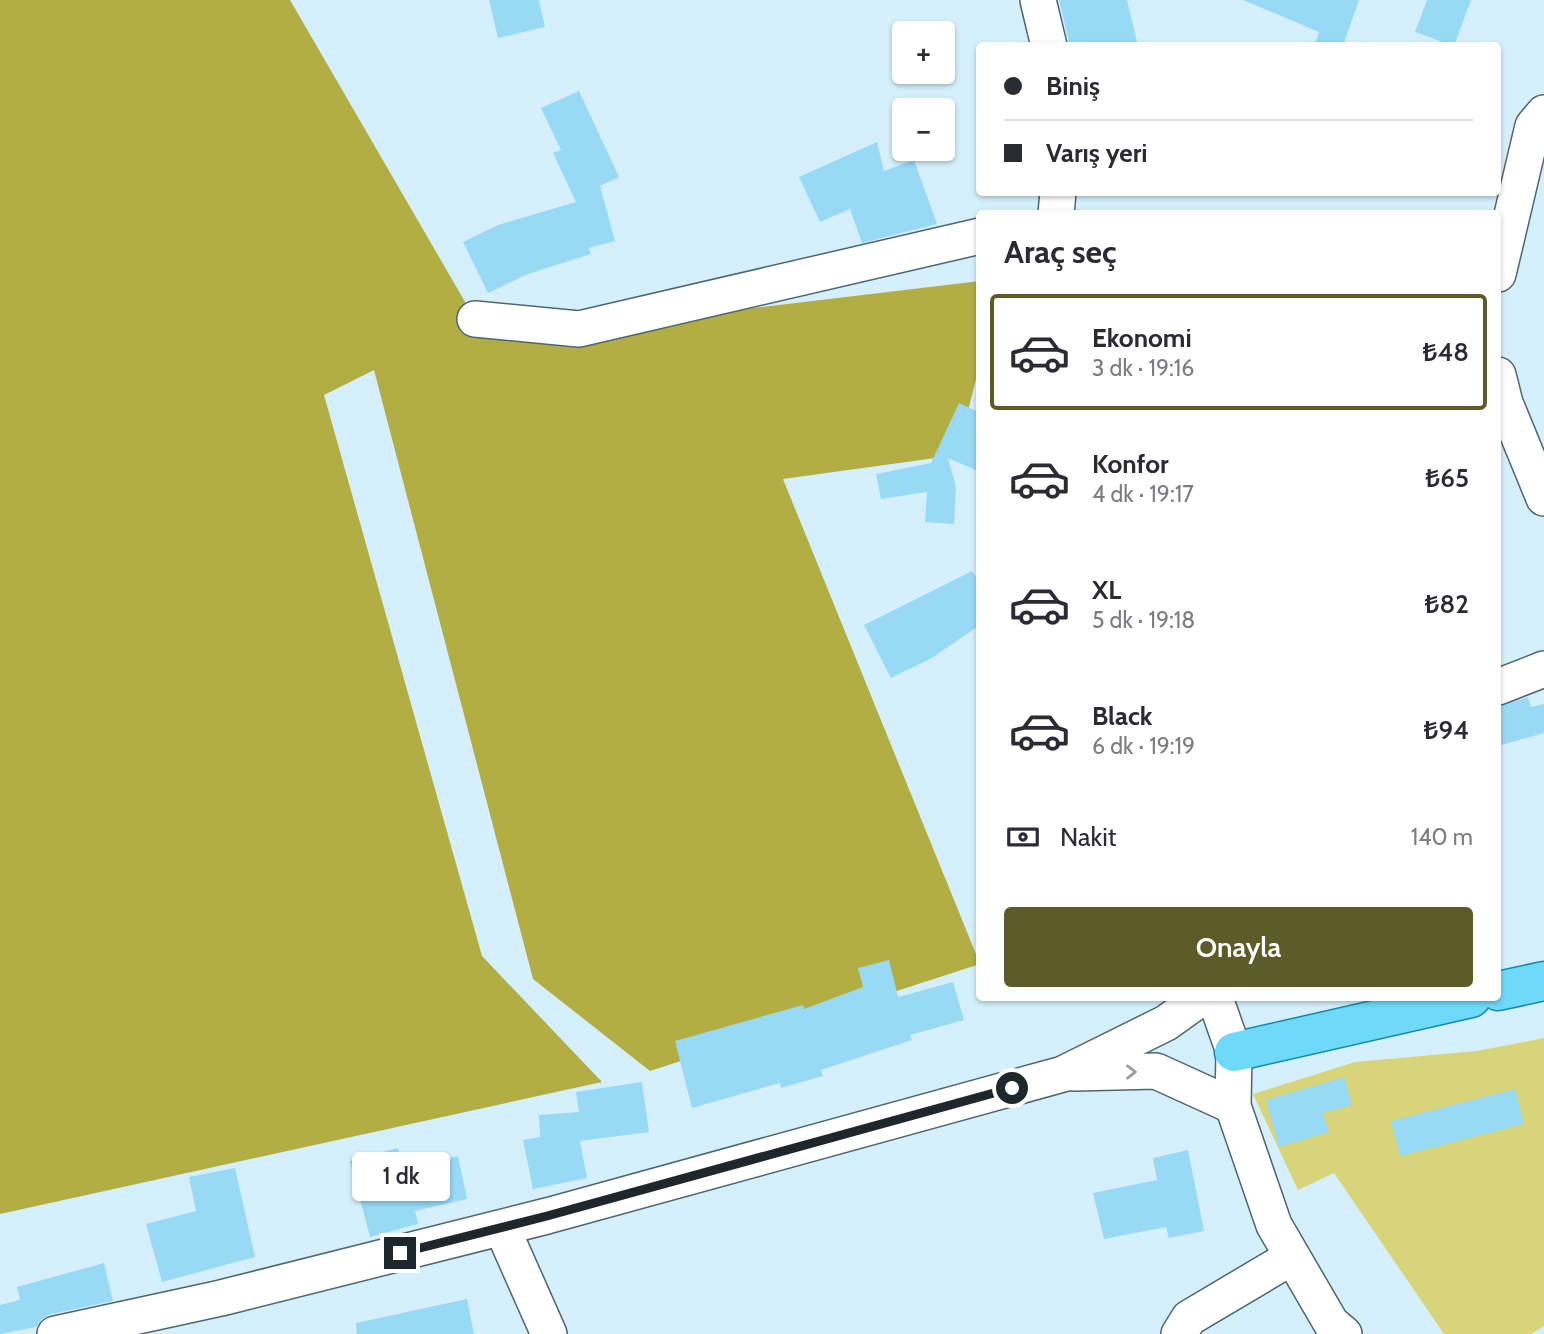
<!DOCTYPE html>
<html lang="tr">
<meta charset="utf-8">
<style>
:root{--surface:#fff;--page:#f2f2f3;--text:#2b2b33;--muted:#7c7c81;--line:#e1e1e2;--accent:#5d5b28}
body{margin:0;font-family:Cabin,sans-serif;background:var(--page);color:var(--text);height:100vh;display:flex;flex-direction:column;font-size:26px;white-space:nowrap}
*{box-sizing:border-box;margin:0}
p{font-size:23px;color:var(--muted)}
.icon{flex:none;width:38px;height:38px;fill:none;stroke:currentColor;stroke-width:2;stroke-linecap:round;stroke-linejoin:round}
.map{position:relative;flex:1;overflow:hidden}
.details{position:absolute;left:976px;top:210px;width:525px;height:791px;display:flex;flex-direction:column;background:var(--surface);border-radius:7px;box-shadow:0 2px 5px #0004}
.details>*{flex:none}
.guide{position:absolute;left:976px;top:42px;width:525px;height:154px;border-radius:7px;box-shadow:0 2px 5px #0004;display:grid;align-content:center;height:154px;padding:0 28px;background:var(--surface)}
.buttons{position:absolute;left:892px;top:21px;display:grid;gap:14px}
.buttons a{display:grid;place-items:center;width:63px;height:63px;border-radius:7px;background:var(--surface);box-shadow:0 2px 5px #0004;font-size:35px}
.end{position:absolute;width:32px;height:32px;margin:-16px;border:9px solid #1d272c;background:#fff;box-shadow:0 0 0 4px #fff}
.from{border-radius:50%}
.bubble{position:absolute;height:49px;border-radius:7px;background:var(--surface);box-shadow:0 2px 5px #0004;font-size:23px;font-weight:600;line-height:49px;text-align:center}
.guide b{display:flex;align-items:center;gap:24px;height:66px;font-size:26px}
.guide b+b{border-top:2px solid var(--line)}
.guide i{width:18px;height:18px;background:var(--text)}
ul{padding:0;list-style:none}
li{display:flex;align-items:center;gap:21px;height:116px;margin:0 14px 10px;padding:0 14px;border:4px solid transparent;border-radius:7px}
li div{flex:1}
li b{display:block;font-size:26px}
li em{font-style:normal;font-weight:600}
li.selected{border-color:var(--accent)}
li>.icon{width:63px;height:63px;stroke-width:1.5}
h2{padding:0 28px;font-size:32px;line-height:84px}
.pay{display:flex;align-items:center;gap:18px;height:77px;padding:0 28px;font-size:26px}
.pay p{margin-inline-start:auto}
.button{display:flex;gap:14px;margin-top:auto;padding:14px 28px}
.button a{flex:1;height:80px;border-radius:7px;background:var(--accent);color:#fff;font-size:28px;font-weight:600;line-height:80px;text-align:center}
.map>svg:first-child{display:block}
.green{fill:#d7d47a}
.forest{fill:#b2ae44}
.building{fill:#98d9f5}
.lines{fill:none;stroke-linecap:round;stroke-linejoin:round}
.minor-casing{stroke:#4e6670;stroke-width:38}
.major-casing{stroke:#138aae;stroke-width:41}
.minor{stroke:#fff;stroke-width:35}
.major{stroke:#6ed9f8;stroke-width:38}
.oneway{stroke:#999ea0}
.route{stroke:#1d272c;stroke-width:9}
</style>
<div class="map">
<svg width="1544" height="1334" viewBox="0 0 1544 1334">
<rect width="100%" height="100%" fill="#d5f0fc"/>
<path class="green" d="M1544 1038V1326L1531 1334H1444L1334 1173 1298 1190 1253 1094 1355 1062 1477 1051Z"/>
<path class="forest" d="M0 0H290L475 319 579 329 980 281V363L957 455 783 479 980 964 650 1071 533 979 374 370 324 395 482 956 602 1082 0 1214Z"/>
<g class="building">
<path d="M489 0H539L545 27 498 38Z"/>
<path d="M1059 0H1127L1138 46H1070Z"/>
<path d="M1243 0H1359L1343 46H1314L1319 32Z"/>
<path d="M1427 0H1471L1454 46 1415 32Z"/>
<path d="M579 91 619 177 600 186 615 241 589 248 591 254 528 274 488 293 463 242 498 225 576 202 553 153 561 150 541 108Z"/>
<path d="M877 142 884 171 914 160 937 224 862 243 850 209 820 222 799 177Z"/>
<path d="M959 403 980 413V472L948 458 956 487 954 524 925 522 927 492 881 499 876 474 931 463Z"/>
<path d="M972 571 980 582V625L932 658 891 678 864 625Z"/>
<path d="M1528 697 1531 707 1544 704V733L1498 746V707Z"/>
<path d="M889 960 898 997 953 982 964 1020 910 1035 912 1040 821 1070 823 1076 781 1088 780 1083 692 1108 675 1041 803 1005 804 1009 863 987 858 968Z"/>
<path d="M1344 1077 1352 1105 1323 1113 1329 1132 1279 1147 1266 1100Z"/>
<path d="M642 1082 649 1132 580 1141 587 1178 533 1189 523 1140 540 1137 539 1115 579 1112 576 1092Z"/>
<path d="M1515 1089 1524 1124 1400 1156 1391 1121Z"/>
<path d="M398 1148 403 1169 458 1156 467 1199 415 1211 418 1224 370 1237 350 1161Z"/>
<path d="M1188 1150 1204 1231 1169 1238 1166 1227 1104 1239 1093 1193 1157 1180 1153 1158Z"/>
<path d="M235 1168 255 1257 162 1282 146 1224 196 1211 189 1177Z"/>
<path d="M104 1263 113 1301 51 1314 42 1319 36 1327 0 1334V1305L20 1300 17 1287Z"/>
<path d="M467 1299 474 1334H357L356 1323Z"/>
</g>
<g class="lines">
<defs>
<g id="minor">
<path d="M1038 0 1049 46"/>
<path d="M1056 214 1058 192"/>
<path d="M1498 274 1533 126 1544 113"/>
<path d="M475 319 579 329 980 236"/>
<path d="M1498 375 1505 403 1544 498"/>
<path d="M1498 687 1544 669"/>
<path d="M1215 998 1234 1052 1233 1106 1274 1225 1331 1323 1344 1334"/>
<path d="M1074 1073 1156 1071 1233 1106"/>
<path d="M502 1228 549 1334"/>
<path d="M55 1334 221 1298 547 1216 1063 1074 1166 1023 1201 998"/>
<path d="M1179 1334 1189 1318 1292 1257"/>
</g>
<g id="major">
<path d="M1498 991 1544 981"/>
<path d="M1234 1052 1471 998"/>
</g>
</defs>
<use href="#minor" class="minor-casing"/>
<use href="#major" class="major-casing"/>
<use href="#minor" class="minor"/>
<use href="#major" class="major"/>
</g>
<defs><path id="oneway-chevron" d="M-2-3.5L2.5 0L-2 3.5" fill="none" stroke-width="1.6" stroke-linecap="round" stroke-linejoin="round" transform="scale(1.75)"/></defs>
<use class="oneway" href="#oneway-chevron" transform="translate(1131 1072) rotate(-1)"/>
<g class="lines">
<path class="route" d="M400 1253 547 1216 1012 1088"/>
</g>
</svg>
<div class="buttons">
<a>+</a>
<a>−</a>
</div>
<i class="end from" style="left:1012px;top:1088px"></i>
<i class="end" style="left:400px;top:1253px"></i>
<div class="bubble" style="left:352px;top:1152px;width:98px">1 dk</div>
<div class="guide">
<b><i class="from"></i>Biniş</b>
<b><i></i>Varış yeri</b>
</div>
<section class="details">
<h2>Araç seç</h2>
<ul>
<li class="selected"><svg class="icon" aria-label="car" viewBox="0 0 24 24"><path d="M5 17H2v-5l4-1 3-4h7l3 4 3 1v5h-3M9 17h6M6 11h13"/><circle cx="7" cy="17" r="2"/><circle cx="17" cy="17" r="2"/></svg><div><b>Ekonomi</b><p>3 dk · 19:16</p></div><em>₺48</em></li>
<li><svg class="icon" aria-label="car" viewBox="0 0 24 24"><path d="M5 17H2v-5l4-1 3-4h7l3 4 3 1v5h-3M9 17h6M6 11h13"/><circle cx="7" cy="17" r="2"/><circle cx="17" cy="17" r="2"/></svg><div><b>Konfor</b><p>4 dk · 19:17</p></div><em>₺65</em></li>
<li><svg class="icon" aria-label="car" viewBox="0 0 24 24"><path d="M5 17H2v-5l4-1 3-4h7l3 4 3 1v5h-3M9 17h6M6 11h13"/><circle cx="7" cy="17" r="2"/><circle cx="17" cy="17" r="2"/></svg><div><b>XL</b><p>5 dk · 19:18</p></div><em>₺82</em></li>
<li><svg class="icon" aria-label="car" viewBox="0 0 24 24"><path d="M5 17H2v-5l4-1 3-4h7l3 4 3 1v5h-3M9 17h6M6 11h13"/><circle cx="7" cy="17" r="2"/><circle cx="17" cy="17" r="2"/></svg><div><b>Black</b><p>6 dk · 19:19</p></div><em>₺94</em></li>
</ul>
<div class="pay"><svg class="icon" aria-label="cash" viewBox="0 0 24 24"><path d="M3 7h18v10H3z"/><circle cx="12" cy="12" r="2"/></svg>Nakit<p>140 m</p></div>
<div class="button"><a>Onayla</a></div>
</section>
</div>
